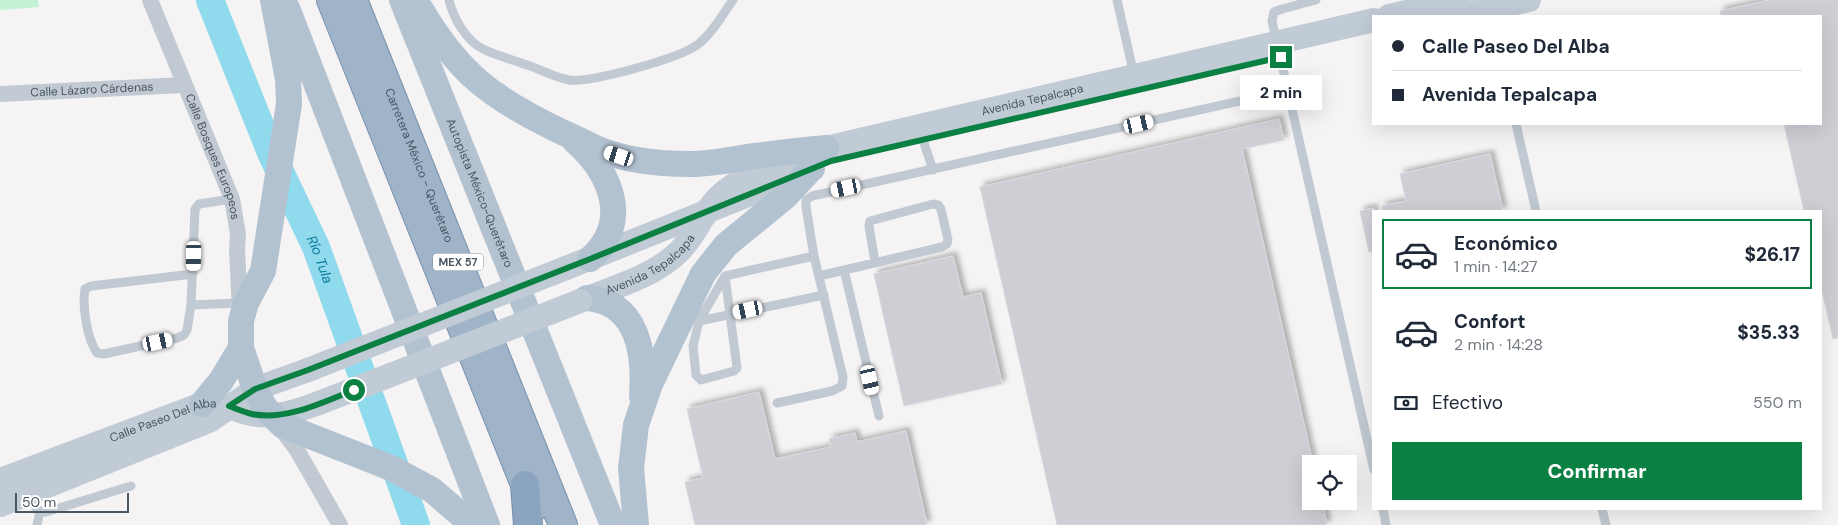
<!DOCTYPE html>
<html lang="es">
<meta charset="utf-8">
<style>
:root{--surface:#fff;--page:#f6f6f7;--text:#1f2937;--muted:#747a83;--line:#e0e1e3;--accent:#0b8043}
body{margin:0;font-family:"DM Sans",sans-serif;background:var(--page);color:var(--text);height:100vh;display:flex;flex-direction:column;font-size:19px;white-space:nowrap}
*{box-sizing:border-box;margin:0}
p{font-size:16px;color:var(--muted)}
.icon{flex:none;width:28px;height:28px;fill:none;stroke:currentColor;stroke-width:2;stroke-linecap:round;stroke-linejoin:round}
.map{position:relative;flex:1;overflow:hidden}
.drawer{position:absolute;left:1372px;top:210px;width:450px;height:300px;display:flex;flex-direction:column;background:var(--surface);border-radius:0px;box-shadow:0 5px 20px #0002}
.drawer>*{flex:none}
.guide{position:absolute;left:1372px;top:15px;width:450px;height:110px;border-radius:0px;box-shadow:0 5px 20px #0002;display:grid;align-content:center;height:110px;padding:0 20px;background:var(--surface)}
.controls{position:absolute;left:1302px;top:455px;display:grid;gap:10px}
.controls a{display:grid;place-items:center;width:55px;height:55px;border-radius:0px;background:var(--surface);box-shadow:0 5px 20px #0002;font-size:25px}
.scale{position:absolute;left:15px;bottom:12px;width:114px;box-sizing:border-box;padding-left:5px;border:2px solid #4a5661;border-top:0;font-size:14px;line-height:18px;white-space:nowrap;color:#4a5661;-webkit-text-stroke:4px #fff;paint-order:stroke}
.end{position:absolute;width:22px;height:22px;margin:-11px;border:6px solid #0b8043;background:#fff;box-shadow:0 0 0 2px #fff}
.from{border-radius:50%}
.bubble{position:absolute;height:35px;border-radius:0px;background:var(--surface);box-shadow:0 5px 20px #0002;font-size:16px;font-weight:800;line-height:35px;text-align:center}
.car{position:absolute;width:15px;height:30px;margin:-15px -8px;border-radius:6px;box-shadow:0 0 4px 1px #0007;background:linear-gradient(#fff 24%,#345 0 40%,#fff 0 76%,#345 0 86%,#fff 0)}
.guide b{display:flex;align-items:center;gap:18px;height:48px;font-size:19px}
.guide b+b{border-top:1px solid var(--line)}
.guide i{width:12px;height:12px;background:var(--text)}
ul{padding:9px 0 0;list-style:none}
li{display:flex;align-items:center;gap:15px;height:70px;margin:0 10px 8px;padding:0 10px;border:2px solid transparent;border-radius:0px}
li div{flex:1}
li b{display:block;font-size:19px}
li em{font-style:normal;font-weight:800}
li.active{border-color:var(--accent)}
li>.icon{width:45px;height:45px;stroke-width:1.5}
.pay{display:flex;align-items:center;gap:12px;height:55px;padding:0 20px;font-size:19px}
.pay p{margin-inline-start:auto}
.action{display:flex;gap:10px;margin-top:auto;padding:10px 20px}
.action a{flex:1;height:58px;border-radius:0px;background:var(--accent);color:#fff;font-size:20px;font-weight:800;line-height:58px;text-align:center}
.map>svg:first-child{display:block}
.green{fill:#c3f1d5}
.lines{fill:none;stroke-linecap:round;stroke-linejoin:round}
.river{stroke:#90daee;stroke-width:28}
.building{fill:#cdcfd5;stroke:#d7d9de;filter:url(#shadow)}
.trunk-casing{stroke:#7690ad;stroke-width:30}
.motorway-casing{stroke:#7690ad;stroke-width:30}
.service{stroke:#c1cad2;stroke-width:9}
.minor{stroke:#c1cad2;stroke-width:16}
.secondary{stroke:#c1cbd6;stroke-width:24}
.primary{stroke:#b3c2d1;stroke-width:26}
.trunk{stroke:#9fb4c9;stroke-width:28}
.motorway{stroke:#8ba5c1;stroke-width:28}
.secondary-bridge{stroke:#c1cbd6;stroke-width:24}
.route{stroke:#0b8043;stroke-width:6}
.labels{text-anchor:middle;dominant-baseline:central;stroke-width:5;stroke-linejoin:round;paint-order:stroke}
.shield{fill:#fff;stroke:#808990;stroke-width:1}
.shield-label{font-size:11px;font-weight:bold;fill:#4a5661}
.street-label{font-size:12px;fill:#4a5661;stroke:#fff}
.water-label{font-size:14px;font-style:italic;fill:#0c7c9b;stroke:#fff}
</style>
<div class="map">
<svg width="1838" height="525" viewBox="0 0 1838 525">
<defs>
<filter id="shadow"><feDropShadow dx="4" dy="-4" stdDeviation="2.5" flood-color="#0004"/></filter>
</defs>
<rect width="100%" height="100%" fill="#f5f3f3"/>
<path class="green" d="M0 0H38L39 7 0 10Z"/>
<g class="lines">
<path class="river" id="s1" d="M210 0 272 155 316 247 416 525"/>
</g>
<g class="building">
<path d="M1770 0H1838V338L1833 339 1821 287V211H1804L1784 124H1821V16H1721L1720 11Z"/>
<path d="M1279 119 1284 140 1242 149 1313 464H1311V501H1322L1327 525H1057L980 187Z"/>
<path d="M1490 154 1503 211H1383L1382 206 1406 201 1400 174Z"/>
<path d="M1374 208V251L1369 252 1360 211Z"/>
<path d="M953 256 963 297 981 293 1002 384 904 406 874 274Z"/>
<path d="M759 392 775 459 831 447 829 439 855 433 857 442 906 431 927 525H695L685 482 703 478 687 409Z"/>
</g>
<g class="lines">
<defs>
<g id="trunk">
<path d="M331 0 534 507"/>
<path id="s7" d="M353 0 563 525"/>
</g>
<path id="motorway" d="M525 485 528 525"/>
</defs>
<use href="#trunk" class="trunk-casing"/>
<use href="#motorway" class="motorway-casing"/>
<g class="service">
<path d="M449 0C453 17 466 41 483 49 497 56 514 60 530 66 542 70 556 78 569 80 591 83 680 58 697 45 712 34 722 15 733 0"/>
<path d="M1117 0 1134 75"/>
<path d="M1316 0 1282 9 1274 12 1272 21 1374 470"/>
<path d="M1516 124 1536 211"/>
<path d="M923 140 933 170"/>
<path d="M844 270 879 416"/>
<path d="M193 274 91 286 85 289C82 307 87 338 97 353L104 354 177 338 184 335 187 330 191 305 195 209 199 204 232 199"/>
<path d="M725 276 737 368 734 371 701 380 696 375 693 346 699 321 725 276 814 256"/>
<path d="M819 276 942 247 947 244 948 240 941 209 938 205 933 204 870 221 869 226 875 262"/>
<path d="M191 305 239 303"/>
<path d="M699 321 824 295"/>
<path d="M777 403 832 391 842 386 843 377 814 256 806 207V200L812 196 1289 90"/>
<path d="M31 493 36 508 40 511 46 512 131 486"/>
<path d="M1383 509 1386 525"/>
<path d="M1602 509 1606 525"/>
<path d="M37 525 40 511"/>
</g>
<g class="minor">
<path id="s2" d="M150 0 232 199 238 234 237 249 240 311"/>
<path id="s3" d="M0 94 184 85"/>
<path d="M278 425 297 450 340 525"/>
</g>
<g class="secondary">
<path d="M1389 16 1459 0"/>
<path d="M1458 16 1529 0"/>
<path d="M566 268 813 169"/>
<path id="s4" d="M580 301C611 288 647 279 673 257 692 242 699 220 714 202 739 173 790 158 826 148L1374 20"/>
<path id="s5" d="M0 480 202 404C223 401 232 410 251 414 274 419 297 411 319 403"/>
<path d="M0 505 211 420 255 389 308 370"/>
</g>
<g class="primary">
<path d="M273 0 288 79 289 104 263 271 246 303 241 321V348L255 389 265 408 282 425 391 468 432 490 467 520 471 525"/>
<path id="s6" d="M402 0 613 525"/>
<path d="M417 3C457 73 492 99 564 133 576 138 586 144 598 149 627 161 660 164 691 164 713 164 733 159 755 156 778 153 802 150 826 148"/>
<path d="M287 8 487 525"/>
<path d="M575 141C611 173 632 222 590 259"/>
<path d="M587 298C638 302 645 354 642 396"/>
<path d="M202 404 221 381 241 348"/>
<path d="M636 525 631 468 636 425 650 384 703 274 726 245 786 196 811 169"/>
</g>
<use href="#trunk" class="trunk"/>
<use href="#motorway" class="motorway"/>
<g class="secondary-bridge">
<path d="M308 370 566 268"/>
<path d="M319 403 580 301"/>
</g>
</g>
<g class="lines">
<path class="route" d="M354 390C323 402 286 421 252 414 244 412 237 409 229 406L255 389 308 370 590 259 831 161 1281 57"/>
</g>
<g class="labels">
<rect class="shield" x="433" y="253.5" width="50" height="17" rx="4"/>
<g class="shield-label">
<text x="458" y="262">MEX 57</text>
</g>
<g class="street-label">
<text stroke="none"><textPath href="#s3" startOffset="92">Calle Lázaro Cárdenas</textPath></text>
<text stroke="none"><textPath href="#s4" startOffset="510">Avenida Tepalcapa</textPath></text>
<text stroke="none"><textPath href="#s2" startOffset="169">Calle Bosques Europeos</textPath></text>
<text stroke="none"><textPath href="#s7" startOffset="178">Carretera México - Querétaro</textPath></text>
<text stroke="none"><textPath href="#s6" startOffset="208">Autopista México-Querétaro</textPath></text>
<text stroke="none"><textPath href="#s4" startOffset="80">Avenida Tepalcapa</textPath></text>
<text stroke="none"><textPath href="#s5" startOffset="174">Calle Paseo Del Alba</textPath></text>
</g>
<g class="water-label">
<text stroke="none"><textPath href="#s1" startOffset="282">Río Tula</textPath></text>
</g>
</g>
</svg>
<div class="controls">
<a><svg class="icon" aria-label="locate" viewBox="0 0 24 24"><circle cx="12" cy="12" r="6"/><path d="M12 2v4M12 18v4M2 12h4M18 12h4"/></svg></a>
</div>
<div class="scale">50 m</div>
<i class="end from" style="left:354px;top:390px"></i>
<i class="end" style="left:1281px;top:57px"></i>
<div class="bubble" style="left:1240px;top:75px;width:82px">2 min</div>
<i class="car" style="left:1139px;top:124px;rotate:77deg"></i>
<i class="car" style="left:619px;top:156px;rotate:288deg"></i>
<i class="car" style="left:846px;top:188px;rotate:258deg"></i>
<i class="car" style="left:194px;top:256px;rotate:181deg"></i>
<i class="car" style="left:748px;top:310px;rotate:258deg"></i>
<i class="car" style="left:158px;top:342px;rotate:78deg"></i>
<i class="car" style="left:870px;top:380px;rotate:167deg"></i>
<div class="guide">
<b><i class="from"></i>Calle Paseo Del Alba</b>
<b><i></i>Avenida Tepalcapa</b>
</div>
<section class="drawer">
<ul>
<li class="active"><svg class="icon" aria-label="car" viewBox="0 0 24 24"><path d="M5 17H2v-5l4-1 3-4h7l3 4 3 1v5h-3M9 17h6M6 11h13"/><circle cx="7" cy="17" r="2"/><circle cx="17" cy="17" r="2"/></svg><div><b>Económico</b><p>1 min · 14:27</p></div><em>$26.17</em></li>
<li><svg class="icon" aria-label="car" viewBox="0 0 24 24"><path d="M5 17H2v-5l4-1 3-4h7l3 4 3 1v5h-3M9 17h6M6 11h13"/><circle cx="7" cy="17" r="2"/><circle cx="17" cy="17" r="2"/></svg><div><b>Confort</b><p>2 min · 14:28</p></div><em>$35.33</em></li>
</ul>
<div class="pay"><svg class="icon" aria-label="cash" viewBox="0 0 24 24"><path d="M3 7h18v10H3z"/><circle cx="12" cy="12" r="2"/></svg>Efectivo<p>550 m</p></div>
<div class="action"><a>Confirmar</a></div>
</section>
</div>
